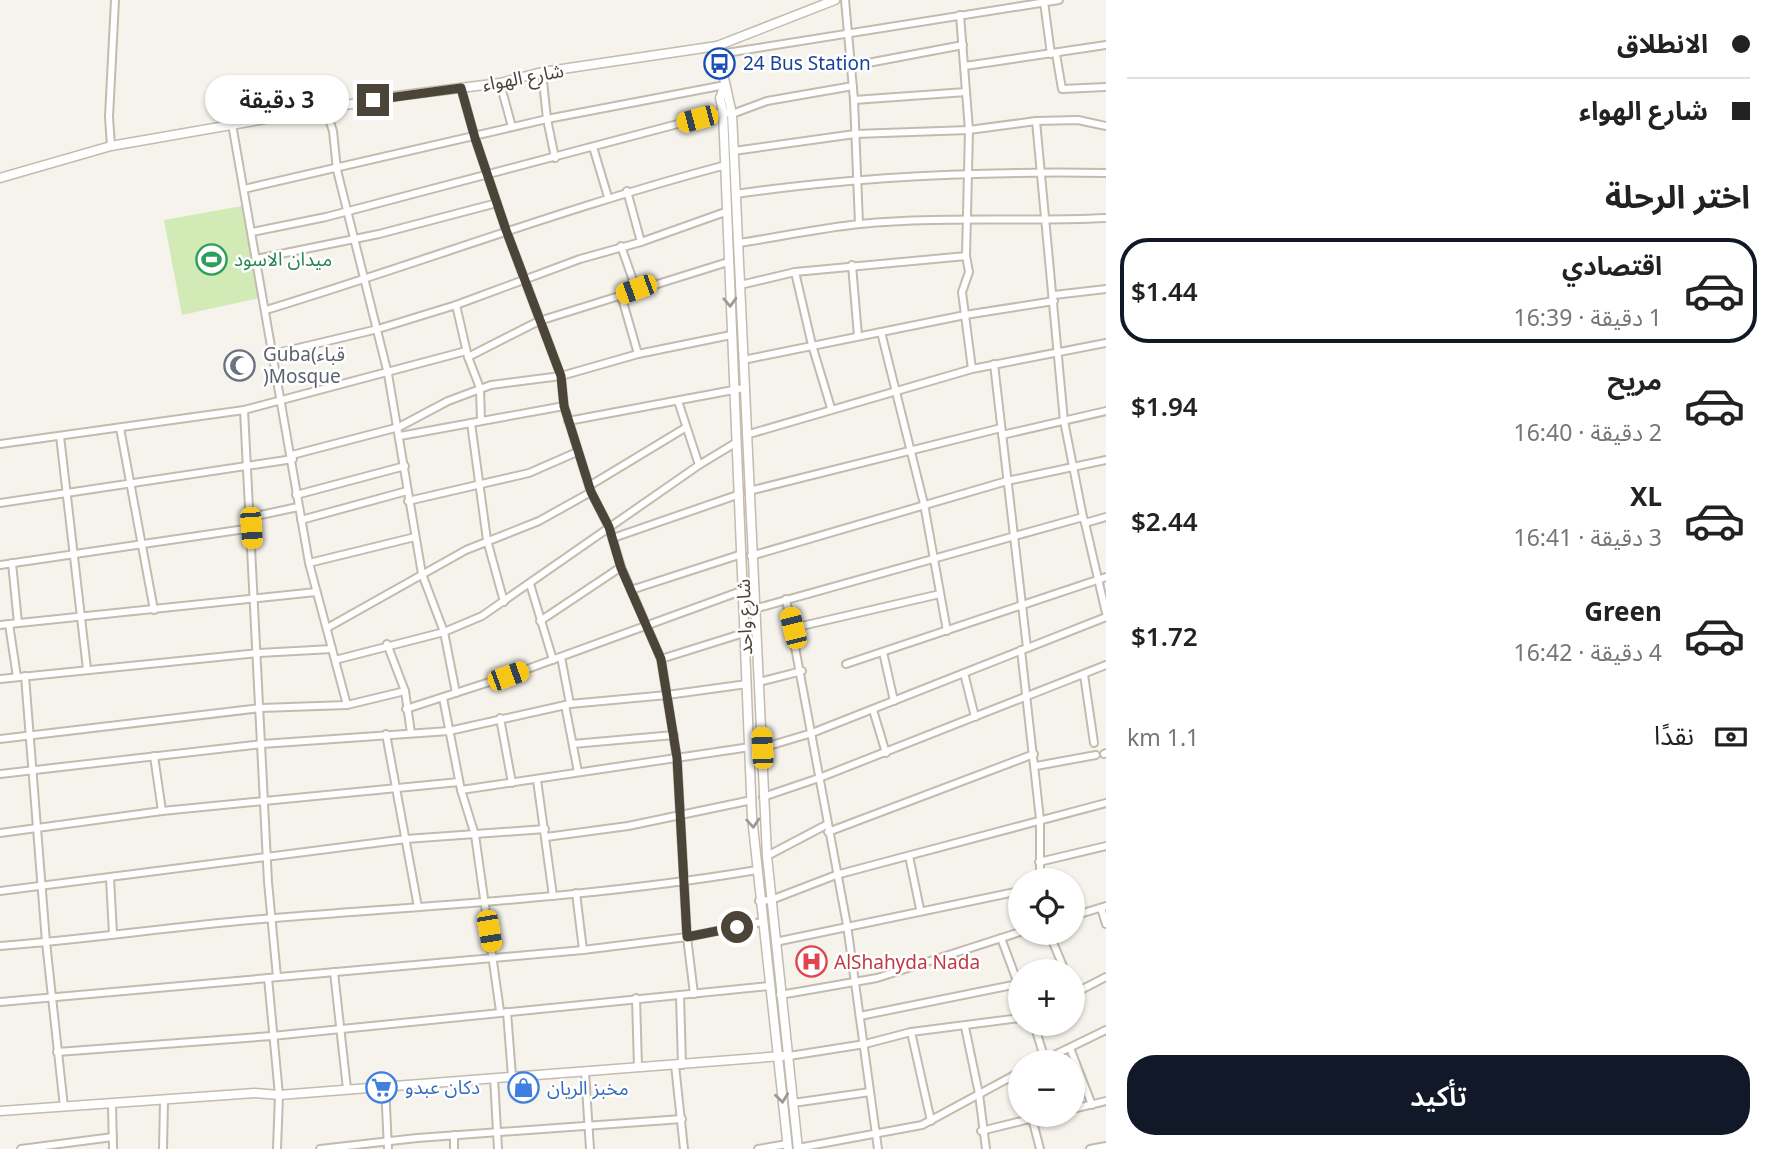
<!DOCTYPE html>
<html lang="ar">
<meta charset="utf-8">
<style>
:root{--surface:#fff;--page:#f2f2f2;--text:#222;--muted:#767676;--line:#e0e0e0;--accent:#111827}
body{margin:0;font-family:"Noto Sans","Noto Sans Arabic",sans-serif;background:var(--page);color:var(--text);direction:rtl;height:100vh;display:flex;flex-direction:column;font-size:26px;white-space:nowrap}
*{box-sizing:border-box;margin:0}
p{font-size:23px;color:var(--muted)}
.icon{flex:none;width:38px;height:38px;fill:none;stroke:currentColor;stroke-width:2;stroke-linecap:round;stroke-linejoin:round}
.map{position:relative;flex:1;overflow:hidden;direction:ltr}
.drawer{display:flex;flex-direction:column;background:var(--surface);width:665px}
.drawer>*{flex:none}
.banner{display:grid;align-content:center;height:154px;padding:0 21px;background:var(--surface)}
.buttons{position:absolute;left:1008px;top:868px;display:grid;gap:14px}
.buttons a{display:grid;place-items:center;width:77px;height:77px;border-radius:50%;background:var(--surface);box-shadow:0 2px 5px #0004;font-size:35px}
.end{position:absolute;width:32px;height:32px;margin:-16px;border:9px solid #4b4439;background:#fff;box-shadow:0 0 0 4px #fff}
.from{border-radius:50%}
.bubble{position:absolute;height:49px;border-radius:24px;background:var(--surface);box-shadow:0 2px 5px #0004;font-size:23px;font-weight:600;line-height:49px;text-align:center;direction:rtl}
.car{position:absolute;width:21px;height:42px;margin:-21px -10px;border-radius:9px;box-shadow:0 0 5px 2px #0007;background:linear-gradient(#f5c518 24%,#345 0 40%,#f5c518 0 76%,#345 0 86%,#f5c518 0)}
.banner b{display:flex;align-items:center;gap:24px;height:66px;font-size:26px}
.banner b+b{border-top:2px solid var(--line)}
.banner i{width:18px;height:18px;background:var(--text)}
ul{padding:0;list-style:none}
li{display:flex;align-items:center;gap:21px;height:105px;margin:0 14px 10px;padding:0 7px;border:4px solid transparent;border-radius:28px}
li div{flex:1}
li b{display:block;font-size:26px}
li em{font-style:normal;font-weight:600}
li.on{border-color:var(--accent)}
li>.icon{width:63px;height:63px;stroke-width:1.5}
h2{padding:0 21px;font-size:32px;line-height:84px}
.pay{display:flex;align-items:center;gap:18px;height:77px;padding:0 21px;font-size:26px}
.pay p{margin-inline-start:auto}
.action{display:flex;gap:14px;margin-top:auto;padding:14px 21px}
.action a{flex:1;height:80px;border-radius:28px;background:var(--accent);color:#fff;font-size:28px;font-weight:600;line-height:80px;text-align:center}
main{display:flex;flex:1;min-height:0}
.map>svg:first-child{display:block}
.green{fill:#d2eab5}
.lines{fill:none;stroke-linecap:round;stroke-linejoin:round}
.minor-casing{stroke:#c2bbae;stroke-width:10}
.tertiary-casing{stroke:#c2bbae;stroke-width:11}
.minor{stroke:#fff;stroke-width:6}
.tertiary{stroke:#fff;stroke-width:8}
.oneway{stroke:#9c9892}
.route{stroke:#4b4439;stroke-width:9}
.labels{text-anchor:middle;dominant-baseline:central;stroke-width:5;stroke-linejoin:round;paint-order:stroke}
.transit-label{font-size:19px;fill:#164399;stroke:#fff;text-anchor:start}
.street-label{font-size:19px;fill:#4b4439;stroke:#fff}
.leisure-label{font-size:19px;fill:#27864d;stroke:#fff;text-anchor:start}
.worship-label{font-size:19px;fill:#5b616d;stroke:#fff;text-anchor:start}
.health-label{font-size:19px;fill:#be3a42;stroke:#fff;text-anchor:start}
.shop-label{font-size:19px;fill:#366cbe;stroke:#fff;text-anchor:start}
</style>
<main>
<section class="drawer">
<div class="banner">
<b><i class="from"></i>الانطلاق</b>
<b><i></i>شارع الهواء</b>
</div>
<h2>اختر الرحلة</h2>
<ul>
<li class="on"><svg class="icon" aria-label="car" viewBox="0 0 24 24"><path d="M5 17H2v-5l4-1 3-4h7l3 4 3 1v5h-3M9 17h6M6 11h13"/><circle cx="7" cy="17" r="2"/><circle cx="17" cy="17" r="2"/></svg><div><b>اقتصادي</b><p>1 دقيقة · 16:39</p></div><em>$1.44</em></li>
<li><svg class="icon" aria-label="car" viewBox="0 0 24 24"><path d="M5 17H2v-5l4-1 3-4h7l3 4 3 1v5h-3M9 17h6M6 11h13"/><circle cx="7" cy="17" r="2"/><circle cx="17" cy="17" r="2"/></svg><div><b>مريح</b><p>2 دقيقة · 16:40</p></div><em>$1.94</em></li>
<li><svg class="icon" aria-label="car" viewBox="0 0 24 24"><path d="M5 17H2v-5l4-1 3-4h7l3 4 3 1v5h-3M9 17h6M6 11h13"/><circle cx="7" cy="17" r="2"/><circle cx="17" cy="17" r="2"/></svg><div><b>XL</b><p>3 دقيقة · 16:41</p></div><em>$2.44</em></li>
<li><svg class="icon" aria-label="car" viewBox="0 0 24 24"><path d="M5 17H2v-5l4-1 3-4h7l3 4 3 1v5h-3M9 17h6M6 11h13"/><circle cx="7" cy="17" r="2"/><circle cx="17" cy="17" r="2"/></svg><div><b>Green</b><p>4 دقيقة · 16:42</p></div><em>$1.72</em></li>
</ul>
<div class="pay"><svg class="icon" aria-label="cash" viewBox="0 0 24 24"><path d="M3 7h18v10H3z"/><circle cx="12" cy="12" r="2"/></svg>نقدًا<p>1.1 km</p></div>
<div class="action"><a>تأكيد</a></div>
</section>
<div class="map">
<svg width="1106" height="1149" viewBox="0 0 1106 1149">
<rect width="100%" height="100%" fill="#f6f3ec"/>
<path class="green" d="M242 206 259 298 182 315 164 220Z"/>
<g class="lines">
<defs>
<g id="minor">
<path d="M845 0 854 100 859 224"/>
<path d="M1044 2 1051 54"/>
<path d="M960 15 969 130 966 256 969 272 962 292 972 369"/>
<path d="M720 54 1059 0"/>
<path d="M1056 54 1062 89 1106 87"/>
<path d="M852 66 963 45"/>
<path d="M965 66 1106 45"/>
<path d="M542 72 547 119 555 158"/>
<path d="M500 83 512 127"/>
<path d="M461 88 475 138 506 230 561 376 564 406 591 492 609 527 621 567 661 659 677 758 687 937 694 994"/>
<path d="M854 100 966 92"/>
<path d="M325 108 333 131 337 170 388 374 422 574 444 632 456 693"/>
<path d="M1036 121 1064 421 1083 517"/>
<path d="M232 124 309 563 347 705"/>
<path d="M111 146 109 117 115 0"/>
<path d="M593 147 608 197"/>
<path d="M734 151 855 134 969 130 1036 121 1078 120 1106 126"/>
<path d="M244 189 547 119 725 85"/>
<path d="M627 191 641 242"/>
<path d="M736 194C858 176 982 171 1106 173"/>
<path d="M252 232 326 217 723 112 732 114 767 101 853 86"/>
<path d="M739 243C779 237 820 228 860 224 942 216 1024 222 1106 218"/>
<path d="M621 246 636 289"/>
<path d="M256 259 379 234 497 203"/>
<path d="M852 265 858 336"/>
<path d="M795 272 812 345 831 408"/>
<path d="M740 285 795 272 966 256"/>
<path d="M621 295 638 354"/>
<path d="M1054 295 1106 289"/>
<path d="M456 305 468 357 480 388 481 421"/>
<path d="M266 310C420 263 570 206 726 165"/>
<path d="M881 332 924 504 947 631"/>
<path d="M273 354 378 329 456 305 580 259 641 242 728 211"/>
<path d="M468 357 539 321 728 262"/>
<path d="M743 360 965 315 1054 301"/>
<path d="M994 364 1027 648"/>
<path d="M678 401 699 465"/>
<path d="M244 410 268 882 277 977"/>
<path d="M568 421 744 388"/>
<path d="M471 423 487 540 504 602"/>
<path d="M120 428 154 610"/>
<path d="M746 435 972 369 1106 343"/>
<path d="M1002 435 1106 411"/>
<path d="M60 436 87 669"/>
<path d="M400 436 564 406"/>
<path d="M0 444 244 410 466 351"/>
<path d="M292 455 399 427 448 401 491 385 561 376 638 354 731 335"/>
<path d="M589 486 685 428"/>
<path d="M749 491 1001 428"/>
<path d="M296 495 405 466"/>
<path d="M408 501 529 473 577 452"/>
<path d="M0 503 293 459"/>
<path d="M251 517 298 507"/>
<path d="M301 520 407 491"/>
<path d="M1085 523 1106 613"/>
<path d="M613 538 740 494"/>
<path d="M751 556 1007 481 1106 460"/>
<path d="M12 563 18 623"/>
<path d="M309 563 415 537"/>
<path d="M0 565 252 528"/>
<path d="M530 584 553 660"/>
<path d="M631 590 742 554"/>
<path d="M786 599 847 925 878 1149"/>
<path d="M754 609 1083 517 1085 523 1106 517"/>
<path d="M540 621 621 567"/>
<path d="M9 624 17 677"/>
<path d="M0 625 316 592"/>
<path d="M327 628 466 550 539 521 591 492"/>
<path d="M793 628 940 594"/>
<path d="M387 644 405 691 411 733"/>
<path d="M1021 650 1040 819V880"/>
<path d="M883 652 894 701"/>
<path d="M561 657 570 704"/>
<path d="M661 659 744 633"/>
<path d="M335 660 444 632 482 616 699 465 737 442"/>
<path d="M846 664 1106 577"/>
<path d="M964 673 975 717"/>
<path d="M1084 675 1094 743"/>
<path d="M25 676 46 942 64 1107"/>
<path d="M0 679 259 653 332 649"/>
<path d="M759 682 802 671"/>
<path d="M443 698 461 790 475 835 500 1011"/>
<path d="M565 705 578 772"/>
<path d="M406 709 508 676 744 590"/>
<path d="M873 710 886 753"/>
<path d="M500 718 512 783"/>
<path d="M386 734 418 907"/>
<path d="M0 739 261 708 347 705 405 691"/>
<path d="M573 744 674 735"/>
<path d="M762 748 812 733 1106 617"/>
<path d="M1104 754 1106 753"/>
<path d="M154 756 162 811"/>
<path d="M1036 766 1096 755"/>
<path d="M0 774 262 744 449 731 570 704 667 695 747 684"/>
<path d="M537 780 553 896"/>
<path d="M461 790 750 747"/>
<path d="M763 797 819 778 1106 665"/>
<path d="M828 832 1034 754"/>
<path d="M0 833 162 811 459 782"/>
<path d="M546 837 628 826 752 800"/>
<path d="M767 856 826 825"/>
<path d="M909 856 920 909"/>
<path d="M1039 862 1106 846"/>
<path d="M110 878 113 934"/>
<path d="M0 891 406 839 545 829"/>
<path d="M576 893 583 950"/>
<path d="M759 901 771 900 836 875 1106 803"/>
<path d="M1101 908 1106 924"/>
<path d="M1073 916 1106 906"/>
<path d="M1049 933 1065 971"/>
<path d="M1001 938 1020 989"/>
<path d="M775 942 1020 891"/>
<path d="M0 946C92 939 183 925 275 918 436 905 597 897 757 870"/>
<path d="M334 972 347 1089"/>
<path d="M268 978 279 1095 277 1149"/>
<path d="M1073 994 1106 977"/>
<path d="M680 995 682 1065"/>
<path d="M780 995 877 978 1020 932"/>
<path d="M636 998 638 1067"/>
<path d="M0 1002 583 950 687 937 762 922"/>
<path d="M507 1012 512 1076"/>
<path d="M860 1016 1018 984"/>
<path d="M1034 1024 1045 1060"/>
<path d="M965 1027 979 1094 986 1149"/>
<path d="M911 1032 931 1121"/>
<path d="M1070 1048 1092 1105"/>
<path d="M57 1052 272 1036 769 986"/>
<path d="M789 1056 865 1044 911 1032 1020 1018"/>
<path d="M1040 1062 1106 1030"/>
<path d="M675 1065 684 1149"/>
<path d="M585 1072 590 1149"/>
<path d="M494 1078 498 1149"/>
<path d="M385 1085 388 1149"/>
<path d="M793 1103 870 1092"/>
<path d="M112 1104 113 1149"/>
<path d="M1073 1109 1106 1101"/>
<path d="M1032 1118 1040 1149"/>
<path d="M981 1131 1046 1115"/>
<path d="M454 1135V1149"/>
<path d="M798 1148 922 1125 1020 1072"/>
<path d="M21 1149 113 1137"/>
<path d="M163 1149 164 1101"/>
<path d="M320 1149 417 1138 682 1119"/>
<path d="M758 1149 787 1144"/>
<path d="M1090 1149 1106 1146"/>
</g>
<g id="tertiary">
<path d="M717 46 732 114 767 856 798 1149"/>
<path d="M725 85 720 98 723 112 752 817 788 1149"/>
<path d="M0 178 111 146 397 96 500 83 542 72 717 46 835 0"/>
<path d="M0 1111 255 1093 279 1095 782 1056"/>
</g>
</defs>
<use href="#minor" class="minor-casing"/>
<use href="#tertiary" class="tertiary-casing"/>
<use href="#minor" class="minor"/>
<use href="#tertiary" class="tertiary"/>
</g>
<defs><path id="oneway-chevron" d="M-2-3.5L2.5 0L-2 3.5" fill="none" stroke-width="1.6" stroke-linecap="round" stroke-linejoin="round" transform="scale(1.75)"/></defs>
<g class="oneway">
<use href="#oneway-chevron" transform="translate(730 302) rotate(88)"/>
<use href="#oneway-chevron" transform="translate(753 823) rotate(86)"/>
<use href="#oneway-chevron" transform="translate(782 1098) rotate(83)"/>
</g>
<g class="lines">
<path class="route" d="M373 100 461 88 475 138 506 230 561 376 564 406 591 492 609 527 621 568 661 659 677 758 687 937 737 927"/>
</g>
<defs>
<symbol id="bus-ring" viewBox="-11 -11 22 22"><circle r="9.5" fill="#fff" stroke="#1a4fb4" stroke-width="1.5"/><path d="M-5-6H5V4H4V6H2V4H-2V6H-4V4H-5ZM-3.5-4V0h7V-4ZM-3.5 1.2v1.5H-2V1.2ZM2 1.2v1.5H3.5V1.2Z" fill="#1a4fb4"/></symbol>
<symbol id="stadium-ring" viewBox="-11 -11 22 22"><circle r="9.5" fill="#fff" stroke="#2e9e5b" stroke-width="1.5"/><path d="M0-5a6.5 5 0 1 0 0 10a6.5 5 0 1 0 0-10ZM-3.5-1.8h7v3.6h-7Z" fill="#2e9e5b"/></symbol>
<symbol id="mosque-ring" viewBox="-11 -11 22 22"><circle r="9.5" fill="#fff" stroke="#6b7280" stroke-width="1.5"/><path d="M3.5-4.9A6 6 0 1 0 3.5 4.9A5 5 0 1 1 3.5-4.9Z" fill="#6b7280"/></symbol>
<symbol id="hospital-ring" viewBox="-11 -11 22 22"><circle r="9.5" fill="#fff" stroke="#e0444e" stroke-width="1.5"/><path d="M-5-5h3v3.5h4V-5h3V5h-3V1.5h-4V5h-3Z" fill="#e0444e"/></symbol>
<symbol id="supermarket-ring" viewBox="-11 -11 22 22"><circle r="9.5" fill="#fff" stroke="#3f7fe0" stroke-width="1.5"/><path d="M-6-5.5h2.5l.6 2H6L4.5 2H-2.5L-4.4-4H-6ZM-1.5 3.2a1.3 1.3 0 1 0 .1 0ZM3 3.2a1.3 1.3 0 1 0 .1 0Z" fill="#3f7fe0"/></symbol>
<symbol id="shop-ring" viewBox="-11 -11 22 22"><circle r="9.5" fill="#fff" stroke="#3f7fe0" stroke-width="1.5"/><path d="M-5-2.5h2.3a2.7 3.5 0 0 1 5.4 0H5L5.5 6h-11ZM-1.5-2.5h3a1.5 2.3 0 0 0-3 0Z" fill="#3f7fe0"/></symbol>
</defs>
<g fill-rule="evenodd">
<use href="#bus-ring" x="702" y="46" width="35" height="35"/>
<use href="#stadium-ring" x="194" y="242" width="35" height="35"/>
<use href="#mosque-ring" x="222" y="348" width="35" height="35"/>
<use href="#hospital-ring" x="794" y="944" width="35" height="35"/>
<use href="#supermarket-ring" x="364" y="1070" width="35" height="35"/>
<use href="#shop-ring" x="506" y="1070" width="35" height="35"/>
</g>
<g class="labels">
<g class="transit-label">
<text x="743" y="63">24 Bus Station</text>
</g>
<g class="street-label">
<text transform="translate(523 77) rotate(-10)">شارع الهواء</text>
<text transform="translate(744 617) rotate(-92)">شارع واحد</text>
</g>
<g class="leisure-label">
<text x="234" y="259">ميدان الاسود</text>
</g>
<g class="worship-label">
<text x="263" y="354">Guba(قباء<tspan x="263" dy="22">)Mosque</tspan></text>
</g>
<g class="health-label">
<text x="834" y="962">AlShahyda Nada</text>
</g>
<g class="shop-label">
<text x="405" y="1087">دكان عبدو</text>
<text x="547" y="1088">مخبز الريان</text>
</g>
</g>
</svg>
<div class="buttons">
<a><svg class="icon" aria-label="locate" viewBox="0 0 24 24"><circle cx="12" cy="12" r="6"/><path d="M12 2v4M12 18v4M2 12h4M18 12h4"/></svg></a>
<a>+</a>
<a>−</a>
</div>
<i class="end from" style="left:737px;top:927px"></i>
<i class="end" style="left:373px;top:100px"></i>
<div class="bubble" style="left:205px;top:75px;width:144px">3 دقيقة</div>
<i class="car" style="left:697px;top:119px;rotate:255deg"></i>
<i class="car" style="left:636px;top:289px;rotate:250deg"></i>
<i class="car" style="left:251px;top:528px;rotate:176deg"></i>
<i class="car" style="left:793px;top:628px;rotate:346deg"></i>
<i class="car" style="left:508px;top:676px;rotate:70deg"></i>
<i class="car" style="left:762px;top:748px;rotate:357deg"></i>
<i class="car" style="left:489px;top:931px;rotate:170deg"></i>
</div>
</main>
